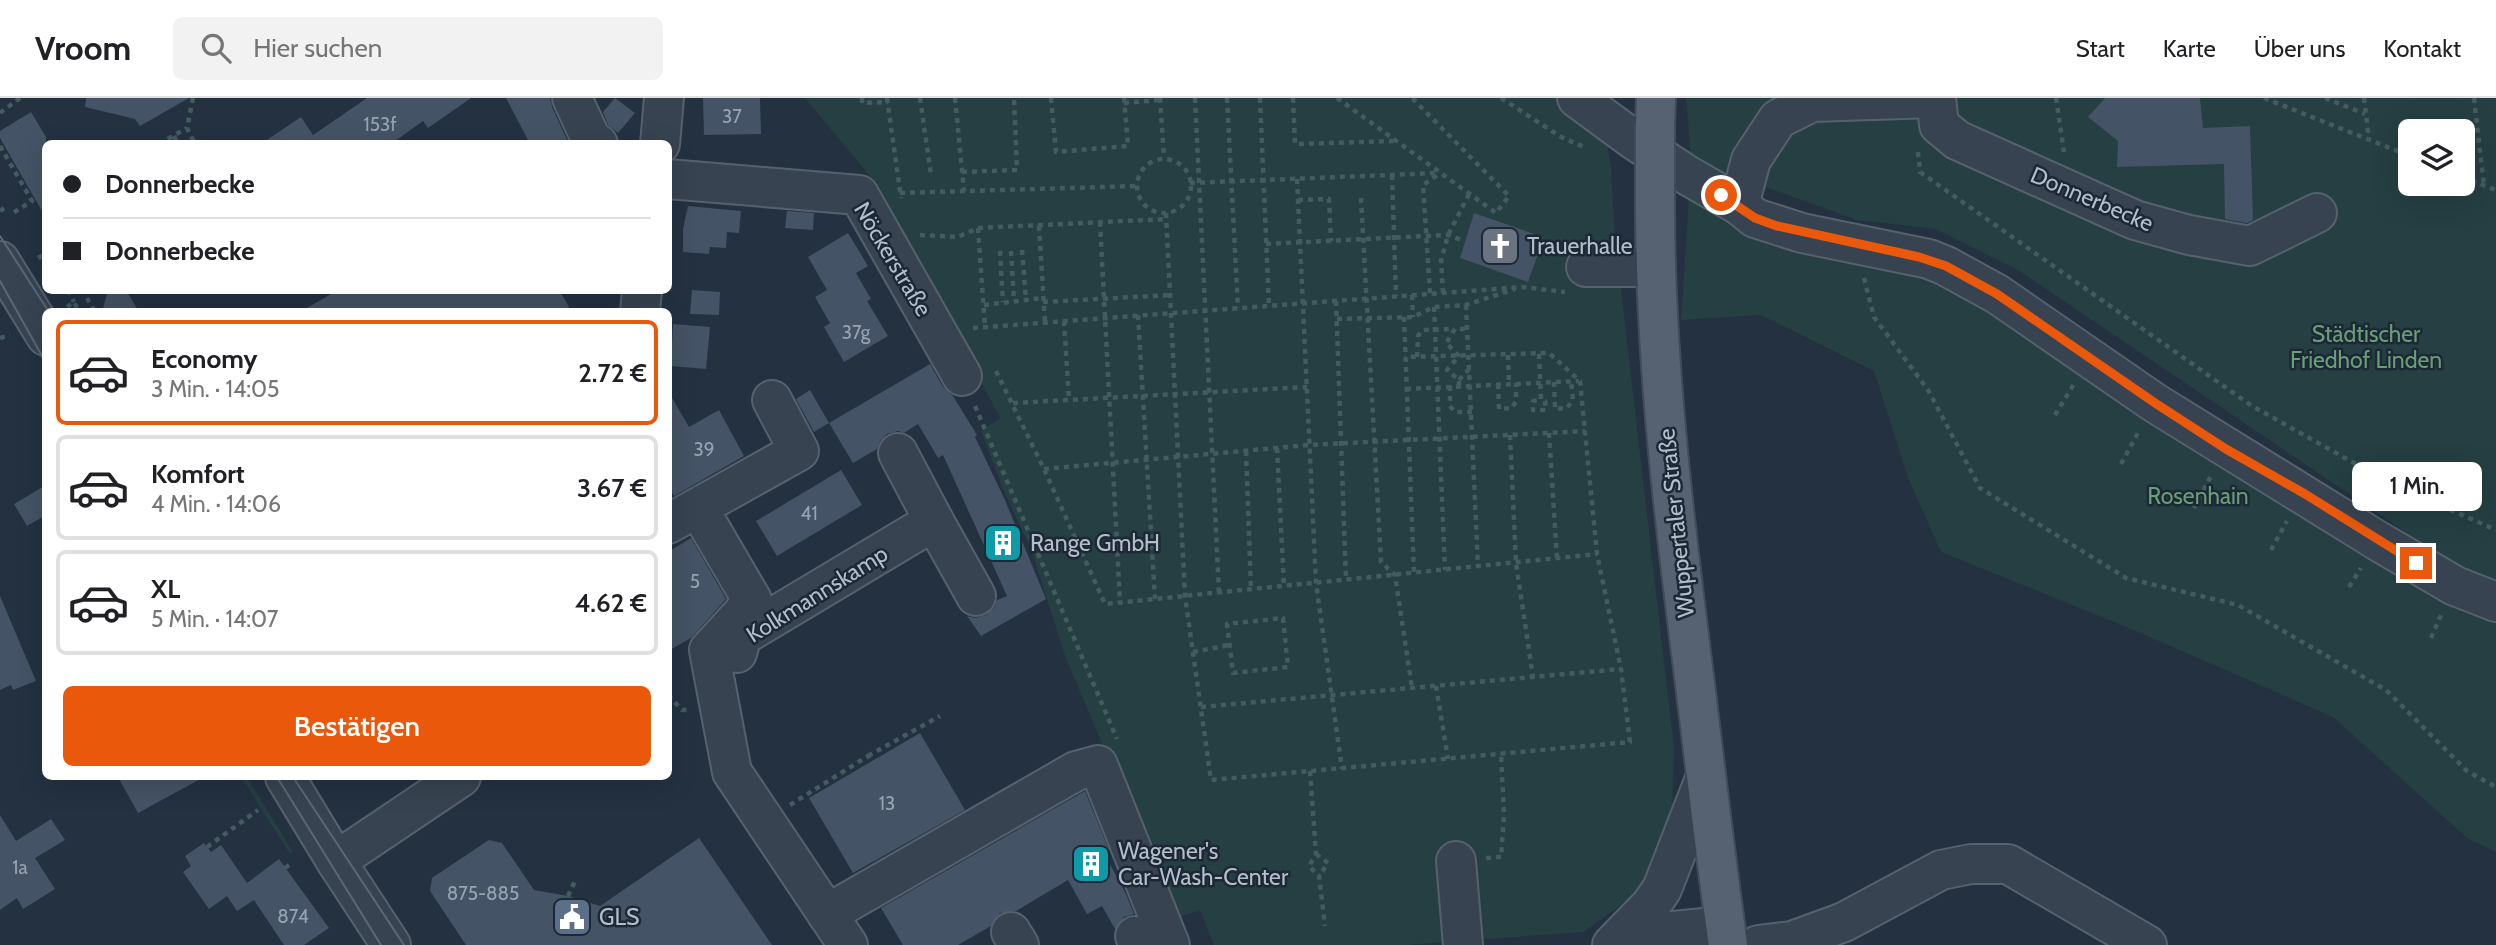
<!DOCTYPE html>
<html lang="de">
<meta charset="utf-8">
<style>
:root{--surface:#fff;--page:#f2f2f2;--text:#202124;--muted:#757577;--line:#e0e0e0;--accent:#ea580c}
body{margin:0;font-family:Cabin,sans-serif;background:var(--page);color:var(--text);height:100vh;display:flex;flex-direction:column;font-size:26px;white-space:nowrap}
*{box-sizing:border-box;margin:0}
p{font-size:23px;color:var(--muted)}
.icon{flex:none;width:38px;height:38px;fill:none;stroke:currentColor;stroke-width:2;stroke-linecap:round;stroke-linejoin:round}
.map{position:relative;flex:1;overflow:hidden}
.panel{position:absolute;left:42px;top:210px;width:630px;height:472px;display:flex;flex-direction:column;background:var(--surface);border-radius:10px;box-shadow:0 7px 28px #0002}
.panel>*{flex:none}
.banner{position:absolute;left:42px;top:42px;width:630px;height:154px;border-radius:10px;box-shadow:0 7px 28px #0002;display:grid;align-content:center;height:154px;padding:0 21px;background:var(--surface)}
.fabs{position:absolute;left:2398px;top:21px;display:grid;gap:14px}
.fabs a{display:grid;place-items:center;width:77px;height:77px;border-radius:10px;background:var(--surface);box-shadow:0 7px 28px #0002;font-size:35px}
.end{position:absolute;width:32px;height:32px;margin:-16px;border:9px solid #ea580c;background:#fff;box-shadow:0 0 0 4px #fff}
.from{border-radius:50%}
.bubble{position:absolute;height:49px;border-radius:10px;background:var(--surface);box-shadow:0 7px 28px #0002;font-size:23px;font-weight:600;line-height:49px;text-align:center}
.banner b{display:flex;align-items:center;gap:24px;height:66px;font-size:26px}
.banner b+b{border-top:2px solid var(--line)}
.banner i{width:18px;height:18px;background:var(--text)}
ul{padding:12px 0 0;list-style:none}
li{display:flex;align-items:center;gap:21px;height:105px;margin:0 14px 10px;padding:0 7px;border:4px solid var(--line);border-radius:10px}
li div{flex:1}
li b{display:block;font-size:26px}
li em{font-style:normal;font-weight:600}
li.on{border-color:var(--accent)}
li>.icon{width:63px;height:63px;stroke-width:1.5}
.cta{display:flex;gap:14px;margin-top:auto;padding:14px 21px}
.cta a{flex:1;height:80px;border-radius:10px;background:var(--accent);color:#fff;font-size:28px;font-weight:600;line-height:80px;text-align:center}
header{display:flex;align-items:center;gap:42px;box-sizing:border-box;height:98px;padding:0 35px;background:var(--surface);border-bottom:2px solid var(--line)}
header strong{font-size:33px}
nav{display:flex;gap:38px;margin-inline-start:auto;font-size:24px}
.search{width:490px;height:63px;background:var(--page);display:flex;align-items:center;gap:18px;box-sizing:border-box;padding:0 24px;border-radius:10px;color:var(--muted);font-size:26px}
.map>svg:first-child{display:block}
.green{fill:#253f42;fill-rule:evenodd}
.building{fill:#445365}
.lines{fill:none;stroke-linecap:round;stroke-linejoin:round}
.minor-casing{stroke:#56616e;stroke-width:42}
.major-casing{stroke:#414c5a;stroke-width:42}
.path{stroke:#445c5f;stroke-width:4.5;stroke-dasharray:5 5;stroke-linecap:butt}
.minor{stroke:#384351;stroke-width:38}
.major{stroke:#566271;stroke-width:38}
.tram{stroke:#596778;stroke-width:2}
.major-bridge-casing{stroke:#414c5a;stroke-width:42;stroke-linecap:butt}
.major-bridge{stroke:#566271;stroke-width:38}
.route{stroke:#ea580c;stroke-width:9}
.labels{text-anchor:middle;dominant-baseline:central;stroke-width:5;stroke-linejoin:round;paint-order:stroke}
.number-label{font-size:19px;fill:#98a3b2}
.street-label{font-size:23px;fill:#b4becb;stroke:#1d2836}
.poi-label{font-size:23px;fill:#b4becb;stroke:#1d2836;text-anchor:start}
.park-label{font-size:23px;fill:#6a9e74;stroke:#1d2836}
</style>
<header>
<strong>Vroom</strong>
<div class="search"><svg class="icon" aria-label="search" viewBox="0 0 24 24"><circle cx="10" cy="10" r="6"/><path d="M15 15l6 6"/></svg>Hier suchen</div>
<nav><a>Start</a><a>Karte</a><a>Über uns</a><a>Kontakt</a></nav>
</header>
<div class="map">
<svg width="2496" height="847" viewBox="0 0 2496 847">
<rect width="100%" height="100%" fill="#233141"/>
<g class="green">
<path d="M805 0H1560L1604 29 1611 68 1615 139 1674 650 1672 728 1641 793 1583 834 1405 847H1214L1200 812 1176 820 1065 558 1032 454 1003 391 981 333 1000 320 880 90Z"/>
<path d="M1686 0H2496V486L2472 479 2018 172 1936 131 1857 122 1691 62ZM2410 33H2462V86H2410Z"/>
<path d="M1689 99 1699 108 1767 134 1936 170 2496 513V754L2467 740 2333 619 2129 530 1941 454 1908 380 1874 273 1761 217 1681 222Z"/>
<path d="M241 679H247L293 754 290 756Z"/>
</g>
<g class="building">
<path d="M86 0H189L140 28 135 21 85 9Z"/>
<path d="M367 0H471L428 30 423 23 391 46H261L301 19 313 37Z"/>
<path d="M506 0H550L552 9 569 46H530Z"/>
<path d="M615 0 635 15 618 35 608 27 603 14Z"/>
<path d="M703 0H760L761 36 704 37Z"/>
<path d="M2105 0H2200L2203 30 2250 28 2253 122 2247 125 2225 121 2224 66 2117 69 2118 43 2088 19Z"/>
<path d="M31 14 46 39V120L0 40V33Z"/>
<path d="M688 108 741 113 739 135 727 134 726 150 710 149 709 156 683 154V131Z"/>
<path d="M787 113 814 115 813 132 785 130Z"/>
<path d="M1474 115 1540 138 1535 152 1538 156 1528 184 1460 160Z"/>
<path d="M848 135 868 168 856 175 871 201 867 203 888 238 844 264 824 229 830 225 815 199 827 192 808 159Z"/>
<path d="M108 192H126L139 214H102Z"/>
<path d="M338 192H559L572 214H300Z"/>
<path d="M692 192 720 194 719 217 690 216Z"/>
<path d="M673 226 710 229 706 271 671 268Z"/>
<path d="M930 266 943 289 953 298 977 337 975 339 1005 402 1046 501 981 538 967 518 976 520 986 517 994 510 997 502 1007 498 943 357 938 360 918 326 904 335 898 333 887 336 880 343 877 351 853 365 829 325Z"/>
<path d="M810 292 829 325 814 334 796 301Z"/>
<path d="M668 293 689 329 719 312 744 358 674 398 668 387Z"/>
<path d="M841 372 862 407 777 458 756 423Z"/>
<path d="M46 387V417L27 428 14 406Z"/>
<path d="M691 440 726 501 691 540 668 553V454Z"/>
<path d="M0 498 36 583 13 592 11 587 0 592Z"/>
<path d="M920 635 965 712 853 775 809 700Z"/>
<path d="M118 679H204L138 715Z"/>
<path d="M1085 693 1109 752 1104 755 1126 796 1134 816 1124 819 1115 831 1102 808 1087 816 1068 782 1016 813 1000 815 991 828 958 847H903L881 810Z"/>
<path d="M0 717 16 743 51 721 65 742 35 760 55 791 23 811 17 800 0 812Z"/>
<path d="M699 740 772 847H466L430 793 432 780 489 742 502 745 534 792 568 798 600 808Z"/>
<path d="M204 745 211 754 221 747 247 785 279 761 329 830 304 847H284L254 802 237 813 227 798 209 811 183 774 191 768 185 758Z"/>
</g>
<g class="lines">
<defs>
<g id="minor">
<path d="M572 0 591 41 598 46"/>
<path d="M1577 0 1634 42 1687 77 1739 107 1755 120 1802 135 1929 161 1946 168 1997 196 2155 305 2378 443 2455 488 2496 504"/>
<path d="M1936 0 1939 27 1957 42 2135 122 2189 137 2250 148 2317 115"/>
<path d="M660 46 664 0"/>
<path d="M668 81 859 97 962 278"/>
<path d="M1739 107 1751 62 1778 21 1812 4 1934 0"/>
<path d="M0 163 46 238"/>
<path d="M1586 169H1655"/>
<path d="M640 214 642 192"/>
<path d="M934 423 976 498"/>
<path d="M707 425 752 502 742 516 709 552 732 674 848 847"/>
<path d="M668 426 799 353 772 302"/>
<path d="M737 555 742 538 934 423 898 355"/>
<path d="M285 679 336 763 391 847"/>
<path d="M336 763 461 679"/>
<path d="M1456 763 1463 847"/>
<path d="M827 816 1076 673 1098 667 1170 847"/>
<path d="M1011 834 1019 847"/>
<path d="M1135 838 1140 847"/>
<path d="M1612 847 1651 807 1662 791 1706 678"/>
<path d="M1636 847 1653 835 1725 828"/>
<path d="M1758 847 1792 843 1844 824 1941 772 1971 766H2008L2147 847"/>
</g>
<g id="major">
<path d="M1655 27 1656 0"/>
<path d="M1655 106C1655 264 1674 421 1694 578 1705 667 1715 757 1728 847"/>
</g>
</defs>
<use href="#minor" class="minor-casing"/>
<use href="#major" class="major-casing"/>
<g class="path">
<path d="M193 0 187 30 195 46"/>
<path d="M862 0V5L888 4"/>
<path d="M887 0 901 100"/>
<path d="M920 0 931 77"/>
<path d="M955 0 964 93"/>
<path d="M1051 0 1056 54 1128 48 1124 0"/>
<path d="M1160 0 1164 60"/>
<path d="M1195 0 1219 495"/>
<path d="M1227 0 1238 210"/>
<path d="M1260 0 1269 208"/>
<path d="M1293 0 1295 46 1395 43"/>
<path d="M1337 0 1496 115 1509 98 1412 0"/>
<path d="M1501 0 1561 39 1584 49"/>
<path d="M2056 0 2064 54"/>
<path d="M2264 0 2410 58"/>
<path d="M2325 0 2365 16"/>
<path d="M2364 0 2369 41"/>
<path d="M2474 0 2484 88"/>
<path d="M1124 5 1160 2"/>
<path d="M0 15 20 0"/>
<path d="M174 38 178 46"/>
<path d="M159 46 187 30"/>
<path d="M0 48 32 103 13 115"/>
<path d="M1918 54 1920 74 2252 308 2388 384 2496 432"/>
<circle cx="1164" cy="88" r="27"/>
<path d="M962 74 1017 72 1014 0"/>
<path d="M1392 77 1396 198"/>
<path d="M2462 79 2496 92"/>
<path d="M1297 81 1316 485 1342 671"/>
<path d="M1190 85 1439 75"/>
<path d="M900 95 1137 88"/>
<path d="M1361 100 1381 464 1395 477 1412 590"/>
<path d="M1298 102 1329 101 1331 143"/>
<path d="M0 113 7 108"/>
<path d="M1166 115 1185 498 1211 682 1630 644 1621 571 1597 456 1580 283 1549 255 1405 259"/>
<path d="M1100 124 1120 504"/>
<path d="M1039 128 1045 224"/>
<path d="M978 130 985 229"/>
<path d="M920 137 958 139 978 130 1167 121"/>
<path d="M1266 146 1448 137 1464 143"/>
<path d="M1022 152 1026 202"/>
<path d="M1000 153 1003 204"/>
<path d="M1011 153 1014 203"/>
<path d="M38 160 46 156"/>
<path d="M1864 180 1874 219 1928 292 1980 390 2126 480 2238 507 2386 592 2467 673 2496 689"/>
<path d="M68 192 74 204"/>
<path d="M1430 195 1423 87 1439 76"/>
<path d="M1443 195 1441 163 1448 137 1469 96"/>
<path d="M1412 197 1413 219"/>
<path d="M87 200 95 214"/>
<path d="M1336 203 1346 482"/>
<path d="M1043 204 1170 197"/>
<path d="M984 207 1043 200"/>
<path d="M1466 207 1478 469"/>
<path d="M67 209 74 204 79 214"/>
<path d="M1434 209 1445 472"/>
<path d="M99 214V212"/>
<path d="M1138 217 1155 501"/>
<path d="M1404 219 1414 475"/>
<path d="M1337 221 1413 219 1434 209 1466 207 1515 191"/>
<path d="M1064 223 1069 302"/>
<path d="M973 230 1523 189 1565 194"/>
<path d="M0 240 10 237"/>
<path d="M1539 256 1541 302 1545 303 1546 312H1533V303L1541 302"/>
<path d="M1508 257 1509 286"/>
<path d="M1417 259 1418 238 1422 232 1454 231"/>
<path d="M996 273 1044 371 1105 506 1597 456"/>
<path d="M1459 282 1470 270"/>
<path d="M1554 284 1555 311 1567 310 1573 302 1571 283"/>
<path d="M1498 286 1499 311 1512 310 1516 303V285"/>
<path d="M1450 288V308L1455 314H1472"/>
<path d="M1459 288V282L1447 272 1459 258 1446 245 1455 231H1467"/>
<path d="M1406 291 1579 283"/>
<path d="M1013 305 1307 289"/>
<path d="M975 308 1117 641"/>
<path d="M2055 317 2074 286"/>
<path d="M1549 335 1557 461"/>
<path d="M1510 337 1516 465 1533 579"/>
<path d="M1277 350 1284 489"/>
<path d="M1246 353 1251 492"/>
<path d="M2121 366 2139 333"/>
<path d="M1044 371 1309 347 1585 333"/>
<path d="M2194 410 2212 376"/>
<path d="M2271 452 2287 423"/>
<path d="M2349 489 2361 470"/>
<path d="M1283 520 1288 569 1233 575 1227 526Z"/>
<path d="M2431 540 2441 517"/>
<path d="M1193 554 1229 547"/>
<path d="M1436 588 1448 661"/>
<path d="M668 597 682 612H689"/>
<path d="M1201 609 1621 571"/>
<path d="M868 658 940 618"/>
<path d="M1310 673 1316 756 1309 768 1319 778 1325 828"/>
<path d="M790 707 868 658 870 663"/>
<path d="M207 749 258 712"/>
<path d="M1316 756 1328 765 1319 778"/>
<path d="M1486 760 1501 759 1504 717 1501 656"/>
<path d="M285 770 292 765"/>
<path d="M568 798 575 783"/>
</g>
<use href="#minor" class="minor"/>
<use href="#major" class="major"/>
<g class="tram">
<path d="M0 138 49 214"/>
<path d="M0 183 46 265"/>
<path d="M277 679 381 847"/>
<path d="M293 679 404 847"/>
</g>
<defs>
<path id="major-bridge" d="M1655 106V27"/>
</defs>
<use href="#major-bridge" class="major-bridge-casing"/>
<use href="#major-bridge" class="major-bridge"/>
</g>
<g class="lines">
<path class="route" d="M1721 97 1755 120 1777 128 1919 159 1946 168 1997 196 2155 305 2226 351 2305 396 2416 465"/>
</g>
<defs>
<symbol id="church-square" viewBox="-11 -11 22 22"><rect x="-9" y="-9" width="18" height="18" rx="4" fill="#6b7280" stroke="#1d2836"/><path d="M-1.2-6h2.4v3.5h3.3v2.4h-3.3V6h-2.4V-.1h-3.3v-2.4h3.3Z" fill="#fff"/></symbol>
<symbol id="building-square" viewBox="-11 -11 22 22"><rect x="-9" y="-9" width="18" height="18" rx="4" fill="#0f9aa8" stroke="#1d2836"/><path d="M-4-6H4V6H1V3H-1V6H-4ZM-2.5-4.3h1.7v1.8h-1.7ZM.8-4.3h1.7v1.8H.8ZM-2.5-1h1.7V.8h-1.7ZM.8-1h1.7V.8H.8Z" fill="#fff"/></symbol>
<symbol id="civic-square" viewBox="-11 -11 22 22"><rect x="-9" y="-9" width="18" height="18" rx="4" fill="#5c6f8a" stroke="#1d2836"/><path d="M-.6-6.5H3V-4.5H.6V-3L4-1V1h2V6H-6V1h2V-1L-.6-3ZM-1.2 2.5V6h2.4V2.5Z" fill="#fff"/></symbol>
</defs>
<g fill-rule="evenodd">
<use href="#church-square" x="1478" y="126" width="44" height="44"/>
<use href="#building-square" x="981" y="423" width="44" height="44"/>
<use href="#building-square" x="1069" y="744" width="44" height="44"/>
<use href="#civic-square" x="550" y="797" width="44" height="44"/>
</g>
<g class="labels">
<g class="number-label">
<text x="732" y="18">37</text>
<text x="380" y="26">153f</text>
<text x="856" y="234">37g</text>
<text x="704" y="351">39</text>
<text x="809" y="415">41</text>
<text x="695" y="483">5</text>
<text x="887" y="705">13</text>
<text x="20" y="769">1a</text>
<text x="483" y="795">875-885</text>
<text x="293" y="818">874</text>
</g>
<g class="street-label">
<text transform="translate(2092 101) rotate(23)">Donnerbecke</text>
<text transform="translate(893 161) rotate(59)">Nöckerstraße</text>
<text transform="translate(1676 425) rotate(-96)">Wuppertaler Straße</text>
<text transform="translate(817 496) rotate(-32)">Kolkmannskamp</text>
</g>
<g class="poi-label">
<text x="1527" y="148">Trauerhalle</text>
<text x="1030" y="445">Range GmbH</text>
<text x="1118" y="753">Wagener's<tspan x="1118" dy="26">Car-Wash-Center</tspan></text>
<text x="599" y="819">GLS</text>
</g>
<g class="park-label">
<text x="2366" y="236">Städtischer<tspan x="2366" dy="26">Friedhof Linden</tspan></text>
<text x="2198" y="398">Rosenhain</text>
</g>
</g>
</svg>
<div class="fabs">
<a><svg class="icon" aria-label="layers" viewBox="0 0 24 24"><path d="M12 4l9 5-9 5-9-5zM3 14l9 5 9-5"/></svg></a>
</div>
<i class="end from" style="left:1721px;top:97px"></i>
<i class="end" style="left:2416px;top:465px"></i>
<div class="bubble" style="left:2352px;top:364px;width:130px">1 Min.</div>
<div class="banner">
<b><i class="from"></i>Donnerbecke</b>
<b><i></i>Donnerbecke</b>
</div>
<section class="panel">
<ul>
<li class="on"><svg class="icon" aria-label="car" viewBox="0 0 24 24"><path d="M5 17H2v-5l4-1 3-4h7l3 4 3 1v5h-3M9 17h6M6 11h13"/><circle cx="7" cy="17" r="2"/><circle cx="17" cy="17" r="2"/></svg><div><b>Economy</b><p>3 Min. · 14:05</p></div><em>2.72 €</em></li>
<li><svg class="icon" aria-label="car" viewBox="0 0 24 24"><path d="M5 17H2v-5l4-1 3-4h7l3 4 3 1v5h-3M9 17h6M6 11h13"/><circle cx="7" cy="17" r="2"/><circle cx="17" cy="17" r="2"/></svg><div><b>Komfort</b><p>4 Min. · 14:06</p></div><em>3.67 €</em></li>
<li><svg class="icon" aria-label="car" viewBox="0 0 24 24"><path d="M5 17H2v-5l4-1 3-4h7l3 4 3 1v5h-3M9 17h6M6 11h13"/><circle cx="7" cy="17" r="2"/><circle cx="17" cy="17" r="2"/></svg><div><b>XL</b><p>5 Min. · 14:07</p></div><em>4.62 €</em></li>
</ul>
<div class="cta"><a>Bestätigen</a></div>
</section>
</div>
